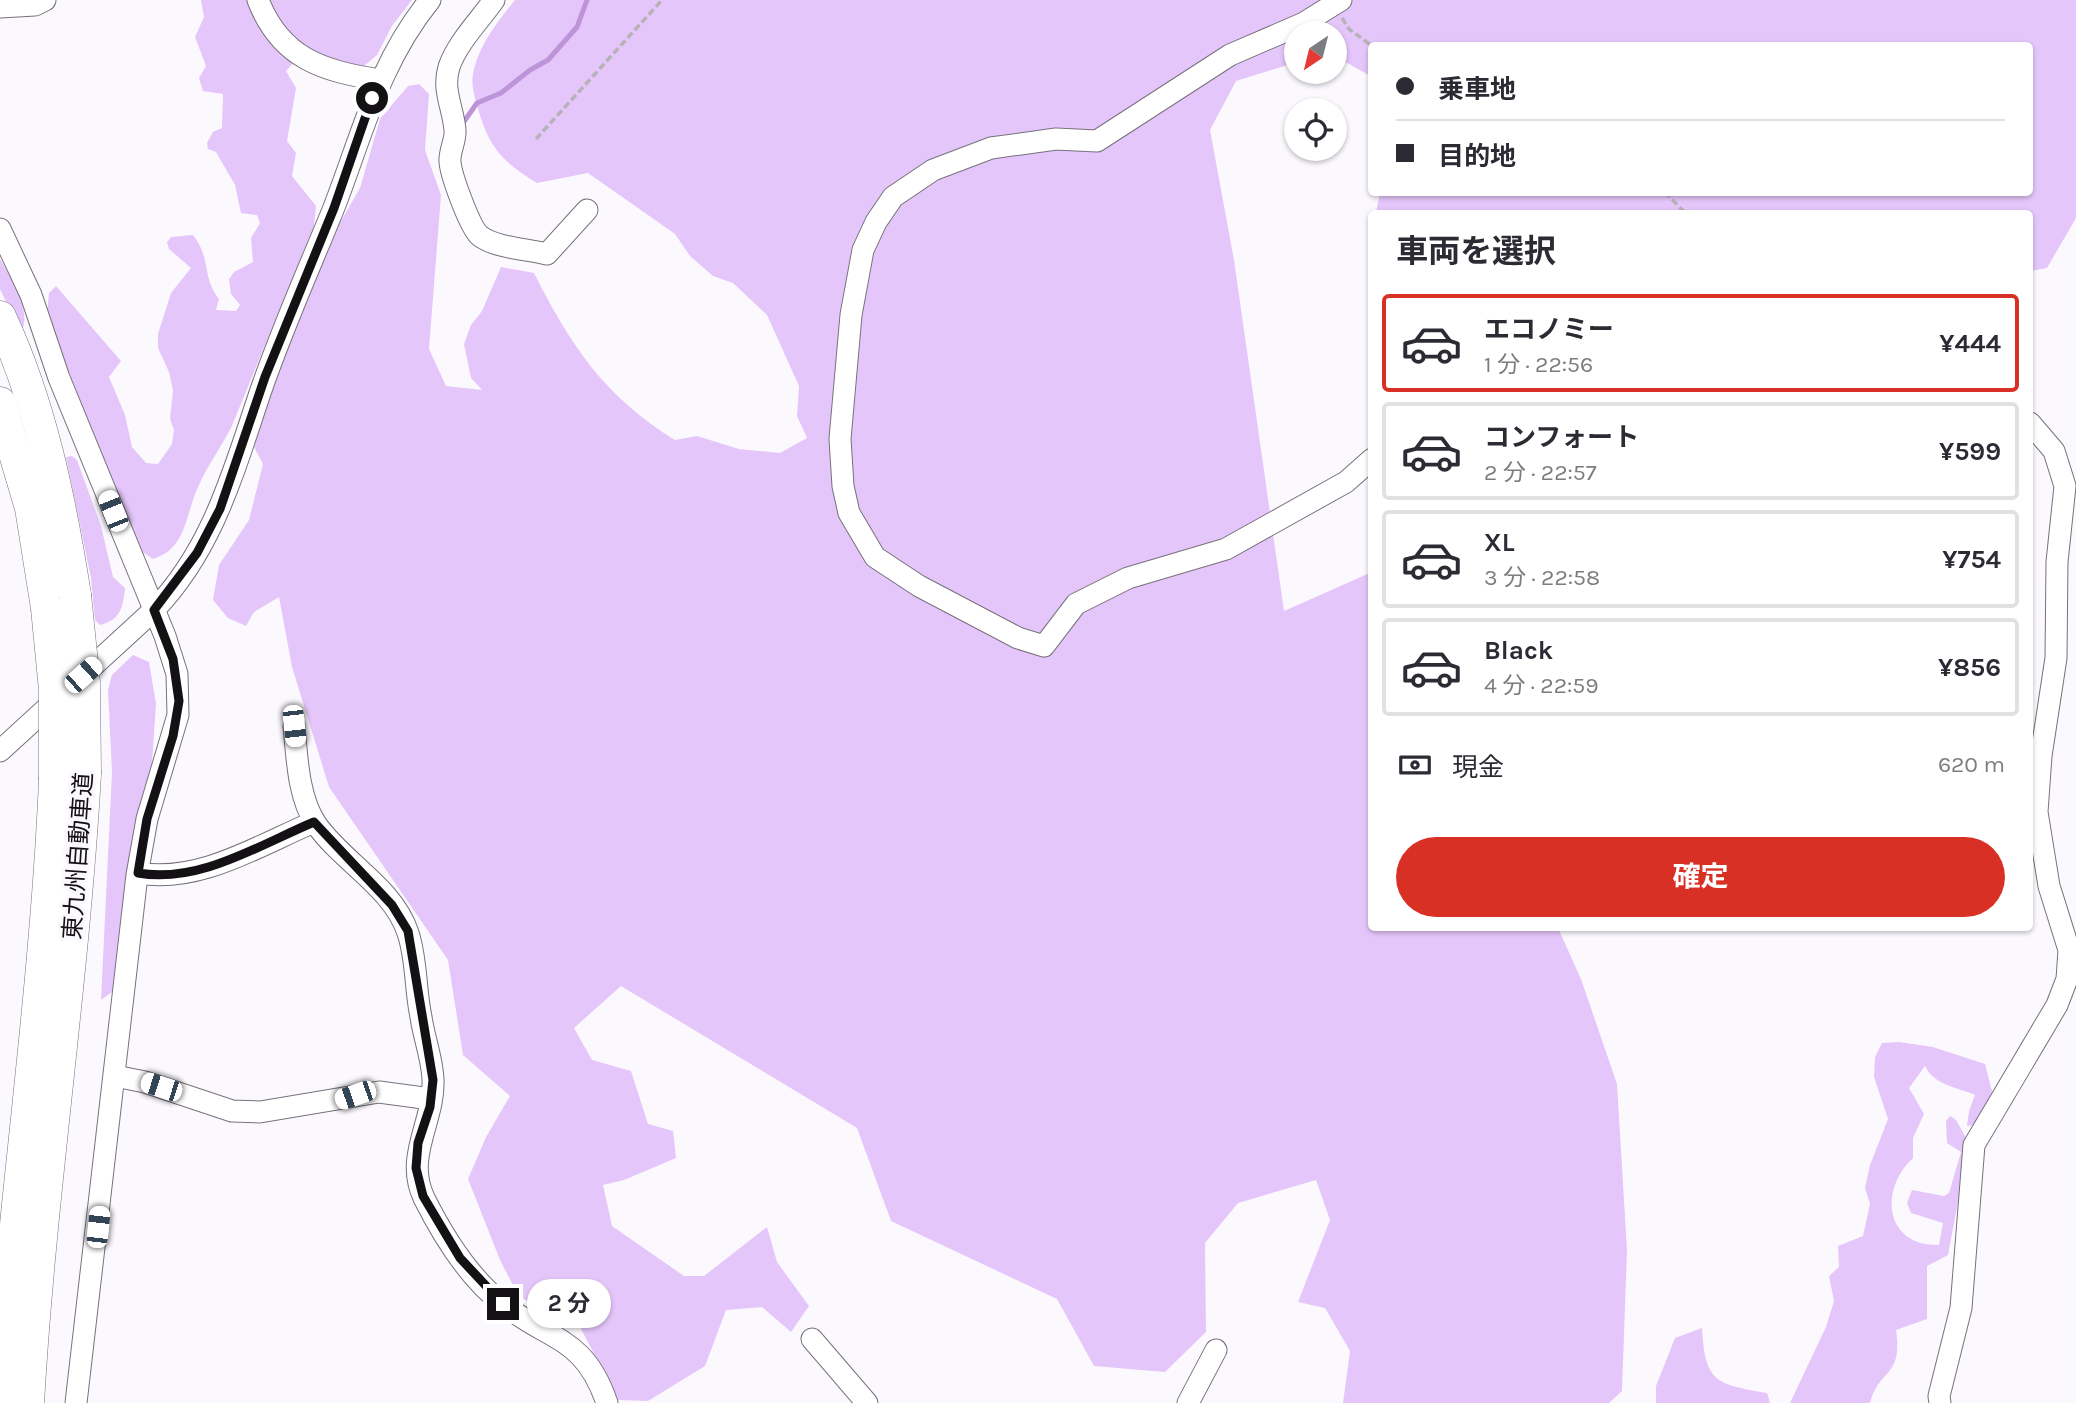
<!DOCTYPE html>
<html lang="ja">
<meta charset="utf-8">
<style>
:root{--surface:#fff;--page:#f2f2f3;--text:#2b2b33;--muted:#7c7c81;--line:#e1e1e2;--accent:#d93025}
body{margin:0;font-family:Karla,"Noto Sans JP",sans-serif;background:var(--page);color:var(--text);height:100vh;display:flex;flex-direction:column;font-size:26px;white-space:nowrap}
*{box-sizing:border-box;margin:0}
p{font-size:23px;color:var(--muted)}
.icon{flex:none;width:38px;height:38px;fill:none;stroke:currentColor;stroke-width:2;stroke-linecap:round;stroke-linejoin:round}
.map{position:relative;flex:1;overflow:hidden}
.drawer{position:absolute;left:1368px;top:210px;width:665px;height:721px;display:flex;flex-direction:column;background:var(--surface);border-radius:7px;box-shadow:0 2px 5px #0004}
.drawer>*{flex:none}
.top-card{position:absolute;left:1368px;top:42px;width:665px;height:154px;border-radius:7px;box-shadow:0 2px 5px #0004;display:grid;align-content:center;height:154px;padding:0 28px;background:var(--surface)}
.needle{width:46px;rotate:215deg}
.tools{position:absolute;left:1284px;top:21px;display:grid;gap:14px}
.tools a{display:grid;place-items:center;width:63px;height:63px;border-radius:50%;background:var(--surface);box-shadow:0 2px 5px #0004;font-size:35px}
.end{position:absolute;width:32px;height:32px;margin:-16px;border:9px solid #141115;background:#fff;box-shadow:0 0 0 4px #fff}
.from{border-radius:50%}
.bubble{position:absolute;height:49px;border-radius:24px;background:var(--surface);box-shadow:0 2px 5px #0004;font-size:23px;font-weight:700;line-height:49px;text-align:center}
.car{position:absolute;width:21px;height:42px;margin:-21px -10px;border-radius:9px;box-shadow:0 0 5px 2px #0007;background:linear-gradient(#fff 24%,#345 0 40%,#fff 0 76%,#345 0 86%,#fff 0)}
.top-card b{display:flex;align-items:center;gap:24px;height:66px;font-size:26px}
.top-card b+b{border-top:2px solid var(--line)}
.top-card i{width:18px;height:18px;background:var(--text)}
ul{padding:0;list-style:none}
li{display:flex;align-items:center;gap:21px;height:98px;margin:0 14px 10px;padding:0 14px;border:4px solid var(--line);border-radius:7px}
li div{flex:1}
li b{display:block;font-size:26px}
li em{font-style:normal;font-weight:700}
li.selected{border-color:var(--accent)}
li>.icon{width:63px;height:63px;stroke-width:1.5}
h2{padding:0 28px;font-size:32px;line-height:84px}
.pay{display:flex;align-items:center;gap:18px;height:77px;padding:0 28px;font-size:26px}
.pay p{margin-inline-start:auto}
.button{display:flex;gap:14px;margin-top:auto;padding:14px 28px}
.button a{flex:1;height:80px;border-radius:42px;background:var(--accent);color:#fff;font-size:28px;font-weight:700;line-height:80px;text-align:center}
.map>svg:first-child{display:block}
.green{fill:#e5c6fa}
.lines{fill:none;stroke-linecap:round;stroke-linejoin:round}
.stream{stroke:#bd94d8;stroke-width:5}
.minor-casing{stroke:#77717b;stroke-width:23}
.highway-casing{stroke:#77717b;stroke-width:33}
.path{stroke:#b6b3b7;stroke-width:3.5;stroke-dasharray:7 3.5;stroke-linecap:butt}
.minor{stroke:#fff;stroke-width:21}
.highway{stroke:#fff;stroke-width:32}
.highway-bridge-casing{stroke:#77717b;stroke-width:33;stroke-linecap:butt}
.highway-bridge{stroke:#fff;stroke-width:32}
.route{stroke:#141115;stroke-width:9}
.labels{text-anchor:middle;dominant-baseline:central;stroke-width:7;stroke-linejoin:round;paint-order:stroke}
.street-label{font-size:24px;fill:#141115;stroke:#fcf9fe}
</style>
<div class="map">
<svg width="2076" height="1403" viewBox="0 0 2076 1403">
<rect width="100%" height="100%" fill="#fcf9fe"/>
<g class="green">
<path d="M201 0H412L392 26 377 55 364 66 330 63 307 48 286 71 296 88 287 141 296 153 292 176 316 206 314 226 231 428C221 447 208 465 199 485 185 513 188 548 153 559L141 551 124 520 47 313 49 293 56 286 121 361 109 377 125 415 132 447 146 463 158 464 172 444 174 430 170 419 173 390 169 372 158 348V334L171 293 191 268 169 249 167 242 171 237 193 235C212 260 201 275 219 299L216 310 236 311 240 305 231 294 229 279 234 272 253 262 251 238 260 223 257 215 241 213 235 185 216 152 208 149 207 143 213 132 222 128 223 94 203 91 199 78 206 66 195 37 204 17Z"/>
<path d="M515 0H2076V218L2047 268 2030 271V214L1376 213 1380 192H2030V46H1372V77L1335 56V33H1297V62L1236 81 1210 130 1234 260 1284 611 1372 572V928H1558L1581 979 1617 1084 1627 1250 1622 1391 1609 1403H1343L1350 1351 1325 1308 1298 1302 1330 1220 1316 1180 1238 1203 1205 1243 1206 1332 1165 1372 1094 1366 1057 1299 891 1221 857 1128 621 986 574 1028 592 1060 631 1071 648 1124 673 1131 676 1158 624 1180 603 1185 612 1226 684 1276H704L767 1227 777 1262 809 1306 791 1332 762 1307 726 1310 705 1366 648 1401 618 1400 579 1325 519 1297 500 1260 468 1179 486 1137 510 1096 463 1055 448 960 329 787 292 667 279 597 254 612 246 626 228 618 213 600 219 565 249 520 263 464 253 445 273 382 334 233 360 188 380 119 408 86 419 84 429 94 425 150 441 195 429 349 446 386 482 390 471 378 464 344 471 325 482 311 501 267 534 273C571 346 604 396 675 440L697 436 739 449 780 453 807 438 797 416 799 386 767 315 733 283 713 276 690 256 675 234 588 173 537 183C501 161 488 146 477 105 474 95 471 84 473 74 478 46 498 21 515 0Z"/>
<path d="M0 259C11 278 33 312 21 333L0 289Z"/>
<path d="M72 456 77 460 101 526 113 577 125 588C123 607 121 620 100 625L95 620 91 578 66 457Z"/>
<path d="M133 655 149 662 156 704 151 777 119 987 101 1000 112 772 108 690 112 675Z"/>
<path d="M1899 1042 1933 1047 1985 1064 1992 1091 1980 1124 1967 1126 1969 1111 1975 1095C1957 1087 1935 1086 1925 1066L1909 1088 1924 1114 1913 1138V1158C1879 1189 1884 1246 1939 1245L1943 1223 1911 1213 1907 1203 1912 1190 1944 1196 1949 1193 1961 1152 1947 1143 1946 1121 1950 1116 1956 1120 1969 1143 1948 1255 1927 1266V1319L1896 1330C1903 1378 1880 1367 1870 1403H1790L1826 1327 1834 1301 1829 1276 1839 1267 1838 1246 1863 1236 1870 1204 1865 1188 1870 1165 1888 1119 1874 1077 1875 1057 1882 1043Z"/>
<path d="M1702 1328C1705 1383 1716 1384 1767 1393L1770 1403H1656V1386L1675 1338Z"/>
</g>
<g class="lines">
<path class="stream" d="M463 123 477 103 501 93 530 70 548 60 577 27 587 0"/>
<defs>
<g id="minor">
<path d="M258 0C281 59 323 71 380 80"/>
<path d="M494 0C480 20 457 43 449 67 442 90 453 107 455 130 456 141 449 151 450 162 451 175 470 228 480 236 496 248 527 249 547 254L587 210"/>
<path d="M1341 0 1304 23 1230 55 1097 141 1056 139 991 148 933 170 893 197 876 222 863 250 851 315 840 439 843 486 849 513 875 557 919 586 1018 638 1044 646 1076 604 1128 578 1226 549 1346 482 1372 459"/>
<path d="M0 7 35 5 45 0"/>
<path d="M0 229 31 295 59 378 165 636 177 674 178 715 147 819 137 875 76 1403"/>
<path d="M294 726C297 757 298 797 316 824 342 862 393 887 408 933 417 960 415 989 421 1017 424 1038 432 1058 433 1079 435 1121 404 1156 424 1198 443 1236 469 1278 503 1304 551 1342 584 1336 607 1403"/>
<path d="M0 751 154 610C213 549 234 470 260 393 281 331 308 271 333 210 362 136 378 64 430 0"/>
<path d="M138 873C199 884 259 845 314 822"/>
<path d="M115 1076 145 1082 232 1111 260 1112 379 1092 431 1099"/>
<path d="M812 1339 867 1403"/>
<path d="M1188 1403 1216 1350"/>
<path d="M1940 1403 1939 1396 1961 1308 1974 1145 2057 1005 2067 979 2069 950 2049 886 2037 812 2041 756 2056 658 2057 562 2065 486 2054 451 2030 423"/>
</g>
<g id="highway">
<path d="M0 317C41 405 60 500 75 595"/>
<path d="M0 403 31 508 47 608"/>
<path d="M0 1397C16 1191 46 986 55 780"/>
<path d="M28 1403C40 1193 73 984 85 774"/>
</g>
</defs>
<use href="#minor" class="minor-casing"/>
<use href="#highway" class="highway-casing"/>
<g class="path">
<path d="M1342 18 1349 29 1372 46"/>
<path d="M536 139 662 0"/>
<path d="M1665 192 1686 214"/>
</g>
<use href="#minor" class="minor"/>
<use href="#highway" class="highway"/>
<defs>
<g id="highway-bridge">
<path d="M75 595 84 683 85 774"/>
<path d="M47 608 55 690V780"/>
</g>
</defs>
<use href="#highway-bridge" class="highway-bridge-casing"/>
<use href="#highway-bridge" class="highway-bridge"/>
</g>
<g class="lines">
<path class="route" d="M372 98 334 208 265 377 220 509 197 553 154 610 173 659 179 701 173 736 147 819 138 873C199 884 259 845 314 822L392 905 408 931 433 1080 430 1107 418 1143 416 1168 423 1196 460 1258 503 1304"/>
</g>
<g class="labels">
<g class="street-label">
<text transform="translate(78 856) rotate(-86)">東九州自動車道</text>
</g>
</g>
</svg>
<div class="tools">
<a><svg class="needle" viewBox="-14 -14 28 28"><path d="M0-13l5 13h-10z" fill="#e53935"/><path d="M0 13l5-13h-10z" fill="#7c7c81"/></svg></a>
<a><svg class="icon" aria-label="locate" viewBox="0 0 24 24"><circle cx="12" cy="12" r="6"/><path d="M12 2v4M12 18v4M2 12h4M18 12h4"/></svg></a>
</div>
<i class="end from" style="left:372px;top:98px"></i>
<i class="end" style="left:503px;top:1304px"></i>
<div class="bubble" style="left:527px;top:1279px;width:84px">2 分</div>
<i class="car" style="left:113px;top:511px;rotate:338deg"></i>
<i class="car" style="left:83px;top:675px;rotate:48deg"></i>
<i class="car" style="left:294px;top:726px;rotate:174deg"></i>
<i class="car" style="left:161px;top:1087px;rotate:288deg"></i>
<i class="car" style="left:355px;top:1095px;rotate:251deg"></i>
<i class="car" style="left:98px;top:1227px;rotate:6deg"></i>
<div class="top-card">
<b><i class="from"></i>乗車地</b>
<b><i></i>目的地</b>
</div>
<section class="drawer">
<h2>車両を選択</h2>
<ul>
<li class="selected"><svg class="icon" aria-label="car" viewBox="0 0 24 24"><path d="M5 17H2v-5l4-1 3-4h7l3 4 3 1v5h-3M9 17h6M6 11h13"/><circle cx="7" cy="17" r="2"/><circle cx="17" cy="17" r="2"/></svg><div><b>エコノミー</b><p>1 分 · 22:56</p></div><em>¥444</em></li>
<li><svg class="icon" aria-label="car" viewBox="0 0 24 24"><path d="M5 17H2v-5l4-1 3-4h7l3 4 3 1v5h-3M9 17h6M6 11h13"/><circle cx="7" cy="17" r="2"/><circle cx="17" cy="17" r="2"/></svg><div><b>コンフォート</b><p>2 分 · 22:57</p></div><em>¥599</em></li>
<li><svg class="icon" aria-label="car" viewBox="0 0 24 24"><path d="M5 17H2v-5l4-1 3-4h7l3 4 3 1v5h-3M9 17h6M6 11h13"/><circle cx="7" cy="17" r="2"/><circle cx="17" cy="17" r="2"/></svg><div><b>XL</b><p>3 分 · 22:58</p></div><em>¥754</em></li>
<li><svg class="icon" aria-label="car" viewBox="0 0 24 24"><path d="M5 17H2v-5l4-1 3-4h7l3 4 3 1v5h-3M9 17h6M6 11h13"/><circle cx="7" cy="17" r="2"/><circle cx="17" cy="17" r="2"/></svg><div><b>Black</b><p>4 分 · 22:59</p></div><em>¥856</em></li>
</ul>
<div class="pay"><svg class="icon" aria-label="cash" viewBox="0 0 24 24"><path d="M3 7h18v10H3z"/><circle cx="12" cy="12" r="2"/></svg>現金<p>620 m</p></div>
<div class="button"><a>確定</a></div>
</section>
</div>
